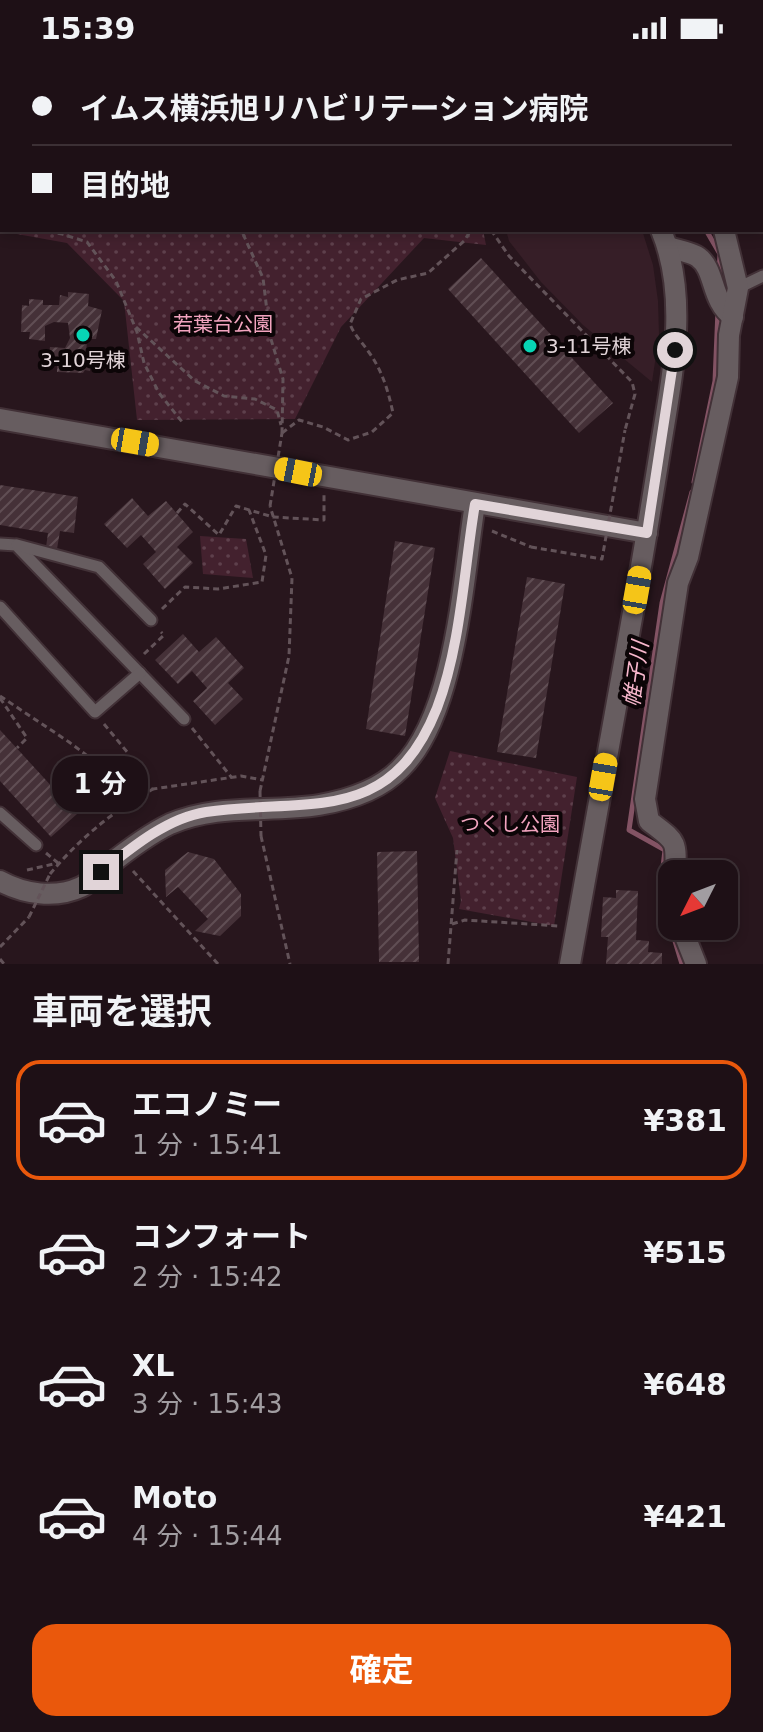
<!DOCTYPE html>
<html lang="ja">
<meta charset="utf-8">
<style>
:root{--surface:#1e1016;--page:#26191f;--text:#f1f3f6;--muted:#a19da1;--line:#3c3035;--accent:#ea580c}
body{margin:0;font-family:"DejaVu Sans","Noto Sans JP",sans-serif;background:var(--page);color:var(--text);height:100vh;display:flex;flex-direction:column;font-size:30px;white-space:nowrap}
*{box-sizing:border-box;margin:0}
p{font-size:26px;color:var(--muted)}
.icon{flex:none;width:44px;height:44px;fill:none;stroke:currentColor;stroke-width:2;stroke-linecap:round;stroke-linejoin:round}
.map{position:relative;height:908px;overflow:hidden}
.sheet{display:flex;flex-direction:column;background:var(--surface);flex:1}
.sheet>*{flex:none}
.top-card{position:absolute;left:0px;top:0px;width:764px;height:176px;box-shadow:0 4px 12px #0003,0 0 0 2px var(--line);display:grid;align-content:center;height:176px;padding:0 32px;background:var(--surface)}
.needle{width:52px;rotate:228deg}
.tools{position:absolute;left:658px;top:804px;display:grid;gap:16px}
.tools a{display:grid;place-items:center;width:80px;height:80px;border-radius:16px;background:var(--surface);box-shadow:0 4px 12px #0003,0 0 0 2px var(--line);font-size:40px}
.end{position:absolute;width:36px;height:36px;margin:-18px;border:10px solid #e1d4d8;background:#111;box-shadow:0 0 0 4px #111}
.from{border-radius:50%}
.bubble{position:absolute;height:56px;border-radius:24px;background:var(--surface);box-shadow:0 4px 12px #0003,0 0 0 2px var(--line);font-size:26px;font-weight:700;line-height:56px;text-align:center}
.car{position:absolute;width:24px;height:48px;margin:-24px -12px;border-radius:10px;box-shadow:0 0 6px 2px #0007;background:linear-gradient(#f5c518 24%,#345 0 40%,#f5c518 0 76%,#345 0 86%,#f5c518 0)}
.top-card b{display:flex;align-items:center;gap:28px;height:76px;font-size:30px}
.top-card b+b{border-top:2px solid var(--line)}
.top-card i{width:20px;height:20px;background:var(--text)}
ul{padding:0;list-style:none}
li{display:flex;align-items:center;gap:24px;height:120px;margin:0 16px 12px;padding:0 16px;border:4px solid transparent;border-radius:24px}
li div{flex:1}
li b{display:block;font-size:30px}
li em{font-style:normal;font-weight:700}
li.active{border-color:var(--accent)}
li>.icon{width:72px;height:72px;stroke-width:1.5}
h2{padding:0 32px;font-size:36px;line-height:96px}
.action{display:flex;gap:16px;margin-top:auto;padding:16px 32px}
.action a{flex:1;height:92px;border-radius:24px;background:var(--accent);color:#fff;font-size:32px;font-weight:700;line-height:92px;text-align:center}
.status{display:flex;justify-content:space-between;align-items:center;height:56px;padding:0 40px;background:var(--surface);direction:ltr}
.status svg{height:22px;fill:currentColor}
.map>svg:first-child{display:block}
.built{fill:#361e27}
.park{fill:url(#park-dots)}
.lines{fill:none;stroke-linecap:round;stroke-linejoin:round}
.stream{stroke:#835364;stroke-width:5}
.building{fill:url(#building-hatch)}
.service-casing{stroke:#423137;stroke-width:15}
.minor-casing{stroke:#423137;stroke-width:24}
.tertiary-casing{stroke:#423137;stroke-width:24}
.path{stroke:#635359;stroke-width:3;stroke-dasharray:6 4;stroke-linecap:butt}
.service{stroke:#675d60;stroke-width:11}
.minor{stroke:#675d60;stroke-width:20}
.tertiary{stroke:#675d60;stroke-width:20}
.path-bridge{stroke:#635359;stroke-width:3;stroke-dasharray:6 4;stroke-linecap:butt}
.route{stroke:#e1d4d8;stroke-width:10}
.poi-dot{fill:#07d5b5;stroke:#0c0507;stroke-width:3}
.labels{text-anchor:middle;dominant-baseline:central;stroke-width:8;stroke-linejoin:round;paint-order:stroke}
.park-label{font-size:20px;fill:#f2a4bf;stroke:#0c0507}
.poi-label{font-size:20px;fill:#e1d4d8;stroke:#0c0507;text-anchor:start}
.water-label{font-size:22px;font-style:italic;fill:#f7b7cc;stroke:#0c0507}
</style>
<div class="status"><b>15:39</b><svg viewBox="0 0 49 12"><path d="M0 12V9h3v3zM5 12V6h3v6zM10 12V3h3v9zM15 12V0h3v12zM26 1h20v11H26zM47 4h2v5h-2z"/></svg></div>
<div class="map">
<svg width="763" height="908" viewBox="0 0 763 908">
<defs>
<pattern id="park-dots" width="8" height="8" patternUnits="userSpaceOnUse" patternTransform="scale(2)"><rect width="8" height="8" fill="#43212e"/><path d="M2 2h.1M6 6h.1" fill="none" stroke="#5e404c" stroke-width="1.8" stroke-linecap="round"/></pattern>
<pattern id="building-hatch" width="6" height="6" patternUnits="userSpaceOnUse" patternTransform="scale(2)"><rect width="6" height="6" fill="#453138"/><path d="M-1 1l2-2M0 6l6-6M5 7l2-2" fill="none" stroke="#604e54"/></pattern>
</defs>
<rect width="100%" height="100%" fill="#28161d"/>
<path class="built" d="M506 174H642L653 209 658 245 659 279 652 326 583 269 541 226 509 185Z"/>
<g class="park">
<path d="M0 0 434 2H2V174H483L486 189 424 182 341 271 295 363 137 364 124 245 67 187 0 175Z"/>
<path d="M200 480 246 483 253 522 203 518Z"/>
<path d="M450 695 577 721 554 870 459 853 461 845 453 782 435 742Z"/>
</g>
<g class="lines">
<g class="stream">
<path d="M622 2 623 0"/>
<path d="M706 174 720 198 719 220"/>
<path d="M694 426 715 325 718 254"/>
<path d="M682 908 660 836 665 794 629 774 662 547 692 436"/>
</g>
</g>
<g class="building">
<path d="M481 202 613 347 579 377 448 233Z"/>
<path d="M68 236 89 238 88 250 102 254 96 283H87L86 299 91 301 90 315 85 314 83 317 57 316V305L48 303 50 291 65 292 70 282 68 267 54 266 45 270V285L29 283 30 276H21L22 249 29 250V243L43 244V249H59L60 239 68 241Z"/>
<path d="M0 429 78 441 74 477 60 475 57 493 46 491 48 477 0 469Z"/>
<path d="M132 442 148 460 166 445 193 476 177 491 193 507 165 533 143 508 156 496 141 479 127 492 104 468Z"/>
<path d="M395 485 435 492 405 680 366 673Z"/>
<path d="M527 521 565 528 536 702 497 696Z"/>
<path d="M183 578 199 596 216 581 244 612 228 627 243 643 215 669 193 645 207 632 192 615 178 628 155 604Z"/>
<path d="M0 674 77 758 51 781 0 725Z"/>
<path d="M417 795 419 906H379L377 796Z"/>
<path d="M188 796 214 803 241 838V860L220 880 195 875 208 863 178 831 166 841 165 814Z"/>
<path d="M616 834 638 835 636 884 649 885 648 896 662 897V908H606L608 881H601L603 841 616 842Z"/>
</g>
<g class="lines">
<defs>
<g id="service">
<path d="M738 232 763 220"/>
<path d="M0 488 16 489 184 663"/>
<path d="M17 489 99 511 151 564"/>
<path d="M0 551 95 656 140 617"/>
<path d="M0 757 36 789"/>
</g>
<g id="minor">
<path d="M638 2 639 0"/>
<path d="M668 191C677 194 691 196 698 201 716 214 710 244 733 261"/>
<path d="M675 818C677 783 676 786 649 765L645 743 678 527 688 501 728 321 729 279 738 232 724 174"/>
<path d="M0 825C24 838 55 843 81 831 90 827 98 818 105 812 125 796 147 779 170 768 218 747 269 757 319 749 348 744 380 734 401 712 456 658 463 522 475 448"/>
<path d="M681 870 696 908"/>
</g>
<g id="tertiary">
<path d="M585 0 586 2"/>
<path d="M0 363 647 477"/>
<path d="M570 908C590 793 611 678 632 562 642 507 651 451 660 395 671 324 690 244 661 174"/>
</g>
</defs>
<use href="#service" class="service-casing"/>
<use href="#minor" class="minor-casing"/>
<use href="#tertiary" class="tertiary-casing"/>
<g class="path">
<path d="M128 0 130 2"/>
<path d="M442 0V2"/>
<path d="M81 2 86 0"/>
<path d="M140 2V0"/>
<path d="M0 42 2 41"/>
<path d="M0 168H2"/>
<path d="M38 174 62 178 87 186 116 225 137 276 144 307 159 337 183 367"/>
<path d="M237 174 243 178 244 174"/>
<path d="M491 174 509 200 632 326 635 338 625 374"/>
<path d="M692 176 694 174"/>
<path d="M243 178 263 222 270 280 283 323 282 377"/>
<path d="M136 271 195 325 224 340 255 343 277 354 281 369"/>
<path d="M282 377 299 364 323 371 348 384 372 376 393 357C388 334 382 314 368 295 362 286 354 279 350 268L361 243 397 224 428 217 464 185 471 174"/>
<path d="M177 457 185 448 219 479 236 450 273 461 324 464V439"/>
<path d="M492 475 531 491"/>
<path d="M162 553 185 531 218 533 262 526 266 499 249 454"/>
<path d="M144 598 164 579 161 576"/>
<path d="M0 640 69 686 126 729 153 733 241 720 263 724"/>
<path d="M0 642 27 682 17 692"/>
<path d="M104 668 128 697 126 748"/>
<path d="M192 672 232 722"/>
<path d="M260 735 289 600 292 522 270 450"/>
<path d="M261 780 290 908"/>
<path d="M46 797 58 807"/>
<path d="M27 814 58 807"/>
<path d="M133 815 218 908"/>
<path d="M50 818C78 784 114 754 153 733"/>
<path d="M452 868 465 864 559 870"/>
<path d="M0 891 29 861"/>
<path d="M0 903 4 908"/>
<path d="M448 908 457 794"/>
</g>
<use href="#service" class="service"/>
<use href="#minor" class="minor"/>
<use href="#tertiary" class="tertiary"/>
<g class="path-bridge">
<path d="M270 450 282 377"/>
<path d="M531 491 602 503 625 374"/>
<path d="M260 735 261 780"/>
<path d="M29 861 50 818"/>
</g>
</g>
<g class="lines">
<path class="route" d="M101 816C131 792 167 762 206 756 308 741 389 772 437 652 461 589 464 513 475 448L647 477 675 294"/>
</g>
<g class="poi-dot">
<circle cx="83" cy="279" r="8"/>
<circle cx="530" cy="290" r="8"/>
</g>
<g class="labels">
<g class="park-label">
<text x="223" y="268">若葉台公園</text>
<text x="510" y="768">つくし公園</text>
</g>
<g class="poi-label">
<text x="546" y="290">3-11号棟</text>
<text x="83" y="304" text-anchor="middle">3-10号棟</text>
</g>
<g class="water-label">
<text transform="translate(636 618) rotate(-82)">帷子川</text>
</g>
</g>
</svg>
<div class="tools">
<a><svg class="needle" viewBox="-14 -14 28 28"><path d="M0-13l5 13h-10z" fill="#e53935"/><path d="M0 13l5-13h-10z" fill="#a19da1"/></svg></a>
</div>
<i class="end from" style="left:675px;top:294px"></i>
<i class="end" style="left:101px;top:816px"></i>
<div class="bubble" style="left:52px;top:700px;width:96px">1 分</div>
<i class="car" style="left:135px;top:386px;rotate:100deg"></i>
<i class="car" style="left:298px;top:416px;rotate:281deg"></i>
<i class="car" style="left:637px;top:534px;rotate:10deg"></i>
<i class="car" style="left:603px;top:721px;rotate:10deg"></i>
<div class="top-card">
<b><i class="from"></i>イムス横浜旭リハビリテーション病院</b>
<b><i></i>目的地</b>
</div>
</div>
<section class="sheet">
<h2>車両を選択</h2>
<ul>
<li class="active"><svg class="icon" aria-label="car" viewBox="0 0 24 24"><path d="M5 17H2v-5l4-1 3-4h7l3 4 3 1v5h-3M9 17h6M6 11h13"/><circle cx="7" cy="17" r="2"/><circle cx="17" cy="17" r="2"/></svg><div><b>エコノミー</b><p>1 分 · 15:41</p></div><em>¥381</em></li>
<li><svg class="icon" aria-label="car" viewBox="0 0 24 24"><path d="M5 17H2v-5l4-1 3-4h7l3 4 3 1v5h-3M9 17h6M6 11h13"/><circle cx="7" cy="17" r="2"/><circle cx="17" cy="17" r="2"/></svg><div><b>コンフォート</b><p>2 分 · 15:42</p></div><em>¥515</em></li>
<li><svg class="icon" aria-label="car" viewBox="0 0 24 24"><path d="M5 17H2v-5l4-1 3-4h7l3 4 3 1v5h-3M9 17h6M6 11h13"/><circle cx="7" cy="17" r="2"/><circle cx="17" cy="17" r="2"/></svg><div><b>XL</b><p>3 分 · 15:43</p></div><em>¥648</em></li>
<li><svg class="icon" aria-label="car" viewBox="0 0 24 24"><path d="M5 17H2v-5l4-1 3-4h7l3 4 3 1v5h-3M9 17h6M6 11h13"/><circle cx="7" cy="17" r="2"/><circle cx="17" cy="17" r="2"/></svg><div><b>Moto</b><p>4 分 · 15:44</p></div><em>¥421</em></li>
</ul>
<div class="action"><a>確定</a></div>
</section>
